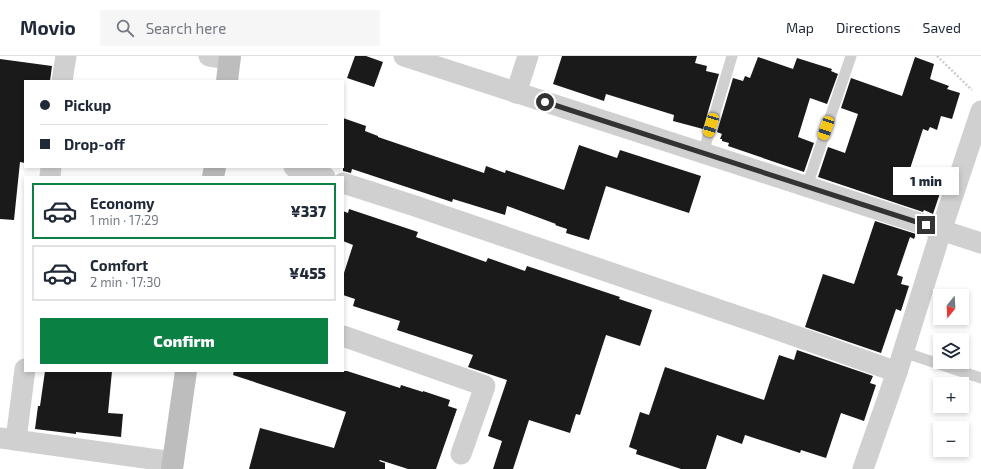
<!DOCTYPE html>
<meta charset="utf-8">
<style>
:root{--surface:#fff;--page:#f6f6f7;--text:#1f2937;--muted:#747a83;--line:#e0e1e3;--accent:#0b8043}
body{margin:0;font-family:"Exo 2",sans-serif;background:var(--page);color:var(--text);height:100vh;display:flex;flex-direction:column;font-size:15px;white-space:nowrap}
*{box-sizing:border-box;margin:0}
p{font-size:13px;color:var(--muted)}
.icon{flex:none;width:22px;height:22px;fill:none;stroke:currentColor;stroke-width:2;stroke-linecap:round;stroke-linejoin:round}
.map{position:relative;flex:1;overflow:hidden}
.side{position:absolute;left:24px;top:120px;width:320px;height:196px;display:flex;flex-direction:column;background:var(--surface);border-radius:0px;box-shadow:0 2px 6px #0003}
.side>*{flex:none}
.hud{position:absolute;left:24px;top:24px;width:320px;height:88px;border-radius:0px;box-shadow:0 2px 6px #0003;display:grid;align-content:center;height:88px;padding:0 16px;background:var(--surface)}
.needle{width:26px;rotate:198deg}
.controls{position:absolute;left:933px;top:233px;display:grid;gap:8px}
.controls a{display:grid;place-items:center;width:36px;height:36px;border-radius:0px;background:var(--surface);box-shadow:0 2px 6px #0003;font-size:20px}
.end{position:absolute;width:18px;height:18px;margin:-9px;border:5px solid #333;background:#fff;box-shadow:0 0 0 2px #fff}
.from{border-radius:50%}
.bubble{position:absolute;height:28px;border-radius:0px;background:var(--surface);box-shadow:0 2px 6px #0003;font-size:13px;font-weight:800;line-height:28px;text-align:center}
.car{position:absolute;width:12px;height:24px;margin:-12px -6px;border-radius:5px;box-shadow:0 0 3px 1px #0007;background:linear-gradient(#f5c518 24%,#345 0 40%,#f5c518 0 76%,#345 0 86%,#f5c518 0)}
.hud b{display:flex;align-items:center;gap:14px;height:38px;font-size:15px}
.hud b+b{border-top:1px solid var(--line)}
.hud i{width:10px;height:10px;background:var(--text)}
ul{padding:7px 0 0;list-style:none}
li{display:flex;align-items:center;gap:12px;height:56px;margin:0 8px 6px;padding:0 8px;border:2px solid var(--line);border-radius:0px}
li div{flex:1}
li b{display:block;font-size:15px}
li em{font-style:normal;font-weight:800}
li.active{border-color:var(--accent)}
li>.icon{width:36px;height:36px;stroke-width:1.5}
.button{display:flex;gap:8px;margin-top:auto;padding:8px 16px}
.button a{flex:1;height:46px;border-radius:0px;background:var(--accent);color:#fff;font-size:16px;font-weight:800;line-height:46px;text-align:center}
header{display:flex;align-items:center;gap:24px;box-sizing:border-box;height:56px;padding:0 20px;background:var(--surface);border-bottom:1px solid var(--line)}
header strong{font-size:19px}
nav{display:flex;gap:22px;margin-inline-start:auto;font-size:14px}
.search{width:280px;height:36px;background:var(--page);display:flex;align-items:center;gap:10px;box-sizing:border-box;padding:0 14px;border-radius:0px;color:var(--muted);font-size:15px}
.map>svg:first-child{display:block}
.building{fill:#1a1a1a}
.lines{fill:none;stroke-linecap:round;stroke-linejoin:round}
.path{stroke:#cdcdcd;stroke-width:2.5;stroke-dasharray:2 2;stroke-linecap:butt}
.lane{stroke:#d0d0d0;stroke-width:11}
.street{stroke:#d0d0d0;stroke-width:21}
.secondary{stroke:#bdbdbd;stroke-width:22}
.route{stroke:#333;stroke-width:5}
</style>
<header>
<strong>Movio</strong>
<div class="search"><svg class="icon" aria-label="search" viewBox="0 0 24 24"><circle cx="10" cy="10" r="6"/><path d="M15 15l6 6"/></svg>Search here</div>
<nav><a>Map</a><a>Directions</a><a>Saved</a></nav>
</header>
<div class="map">
<svg width="981" height="413" viewBox="0 0 981 413">
<rect width="100%" height="100%" fill="#fff"/>
<g class="building">
<path d="M355 0H366L383 6 374 31 347 22Z"/>
<path d="M562 0H697L695 7 707 10 706 15 719 18 703 73 673 65 674 59 606 38 604 45 553 28Z"/>
<path d="M758 1 793 13 797 2 832 13 831 15 838 18 827 48 810 42 798 81 814 87 804 116 728 90 729 87 722 85V83H720L722 78 717 76 733 22 743 25 745 20 750 22Z"/>
<path d="M915 1 934 8 930 23 949 30 947 33 960 37 952 63 941 60 937 74 930 71 928 75 923 73 908 119 918 123 916 126 941 134 933 158 924 154 923 156 818 121 828 91 845 97 858 58 841 52 851 22 902 40Z"/>
<path d="M0 3 52 10 50 25H25V107L20 106 14 164 0 163Z"/>
<path d="M343 62 366 70 365 75 378 80V81L484 117 486 110 505 117 506 114 564 134 579 89 617 102 620 94 701 120 689 157 606 130 589 184 566 177 567 173 555 169 556 168 507 150 505 159 453 143 452 146 352 113 351 117 343 115Z"/>
<path d="M349 153 418 176 416 181 486 206 488 202 525 215 527 210 620 241 619 243 652 254 640 290 606 279 580 359 576 358 570 377 529 364 513 413H493L502 385 488 380 507 324 468 311 473 299 397 274 400 265 353 250 355 243 343 239V220L353 189 343 185V155L348 157Z"/>
<path d="M875 165 916 178 914 183 910 181 897 219 903 221 901 228 909 230 901 255 896 253 881 297 805 271 823 218 854 228Z"/>
<path d="M797 294 873 320 870 327 876 329 864 365 841 357 826 402 801 394 800 397 745 379 742 388 717 379 706 413H681L636 398 637 394 629 391 640 356 649 359 665 311 764 344 779 299 794 304Z"/>
<path d="M45 315H112L108 357 123 358 121 381 76 376V378L35 373 38 350H40Z"/>
<path d="M234 315H347L400 332 401 329 423 336V335L450 344 448 350 457 353 436 413H408L380 404 379 405 385 407V413H249L260 372 334 392 346 356 233 319Z"/>
</g>
<g class="lines">
<path class="path" d="M937 0 972 34"/>
<g class="lane">
<path d="M703 97 732 0"/>
<path d="M807 130 851 0"/>
<path d="M903 296 981 322"/>
</g>
<g class="street">
<path d="M209 0 230 3"/>
<path d="M404 0 981 187"/>
<path d="M62 25 66 0"/>
<path d="M516 37 528 0"/>
<path d="M294 111 325 121"/>
<path d="M50 121 51 111"/>
<path d="M343 127 412 149 767 270 897 316"/>
<path d="M343 280 485 330 461 398"/>
<path d="M0 382 173 406"/>
<path d="M16 384 25 313"/>
<path d="M863 413 897 316 941 175 981 55"/>
</g>
<g class="secondary">
<path d="M227 25 230 0"/>
<path d="M213 121 215 111"/>
<path d="M172 413 186 315"/>
</g>
</g>
<g class="lines">
<path class="route" d="M545 46 926 169"/>
</g>
</svg>
<div class="controls">
<a><svg class="needle" viewBox="-14 -14 28 28"><path d="M0-13l5 13h-10z" fill="#e53935"/><path d="M0 13l5-13h-10z" fill="#747a83"/></svg></a>
<a><svg class="icon" aria-label="layers" viewBox="0 0 24 24"><path d="M12 4l9 5-9 5-9-5zM3 14l9 5 9-5"/></svg></a>
<a>+</a>
<a>−</a>
</div>
<i class="end from" style="left:545px;top:46px"></i>
<i class="end" style="left:926px;top:169px"></i>
<div class="bubble" style="left:893px;top:111px;width:66px">1 min</div>
<i class="car" style="left:711px;top:69px;rotate:197deg"></i>
<i class="car" style="left:826px;top:72px;rotate:199deg"></i>
<div class="hud">
<b><i class="from"></i>Pickup</b>
<b><i></i>Drop-off</b>
</div>
<section class="side">
<ul>
<li class="active"><svg class="icon" aria-label="car" viewBox="0 0 24 24"><path d="M5 17H2v-5l4-1 3-4h7l3 4 3 1v5h-3M9 17h6M6 11h13"/><circle cx="7" cy="17" r="2"/><circle cx="17" cy="17" r="2"/></svg><div><b>Economy</b><p>1 min · 17:29</p></div><em>¥337</em></li>
<li><svg class="icon" aria-label="car" viewBox="0 0 24 24"><path d="M5 17H2v-5l4-1 3-4h7l3 4 3 1v5h-3M9 17h6M6 11h13"/><circle cx="7" cy="17" r="2"/><circle cx="17" cy="17" r="2"/></svg><div><b>Comfort</b><p>2 min · 17:30</p></div><em>¥455</em></li>
</ul>
<div class="button"><a>Confirm</a></div>
</section>
</div>
